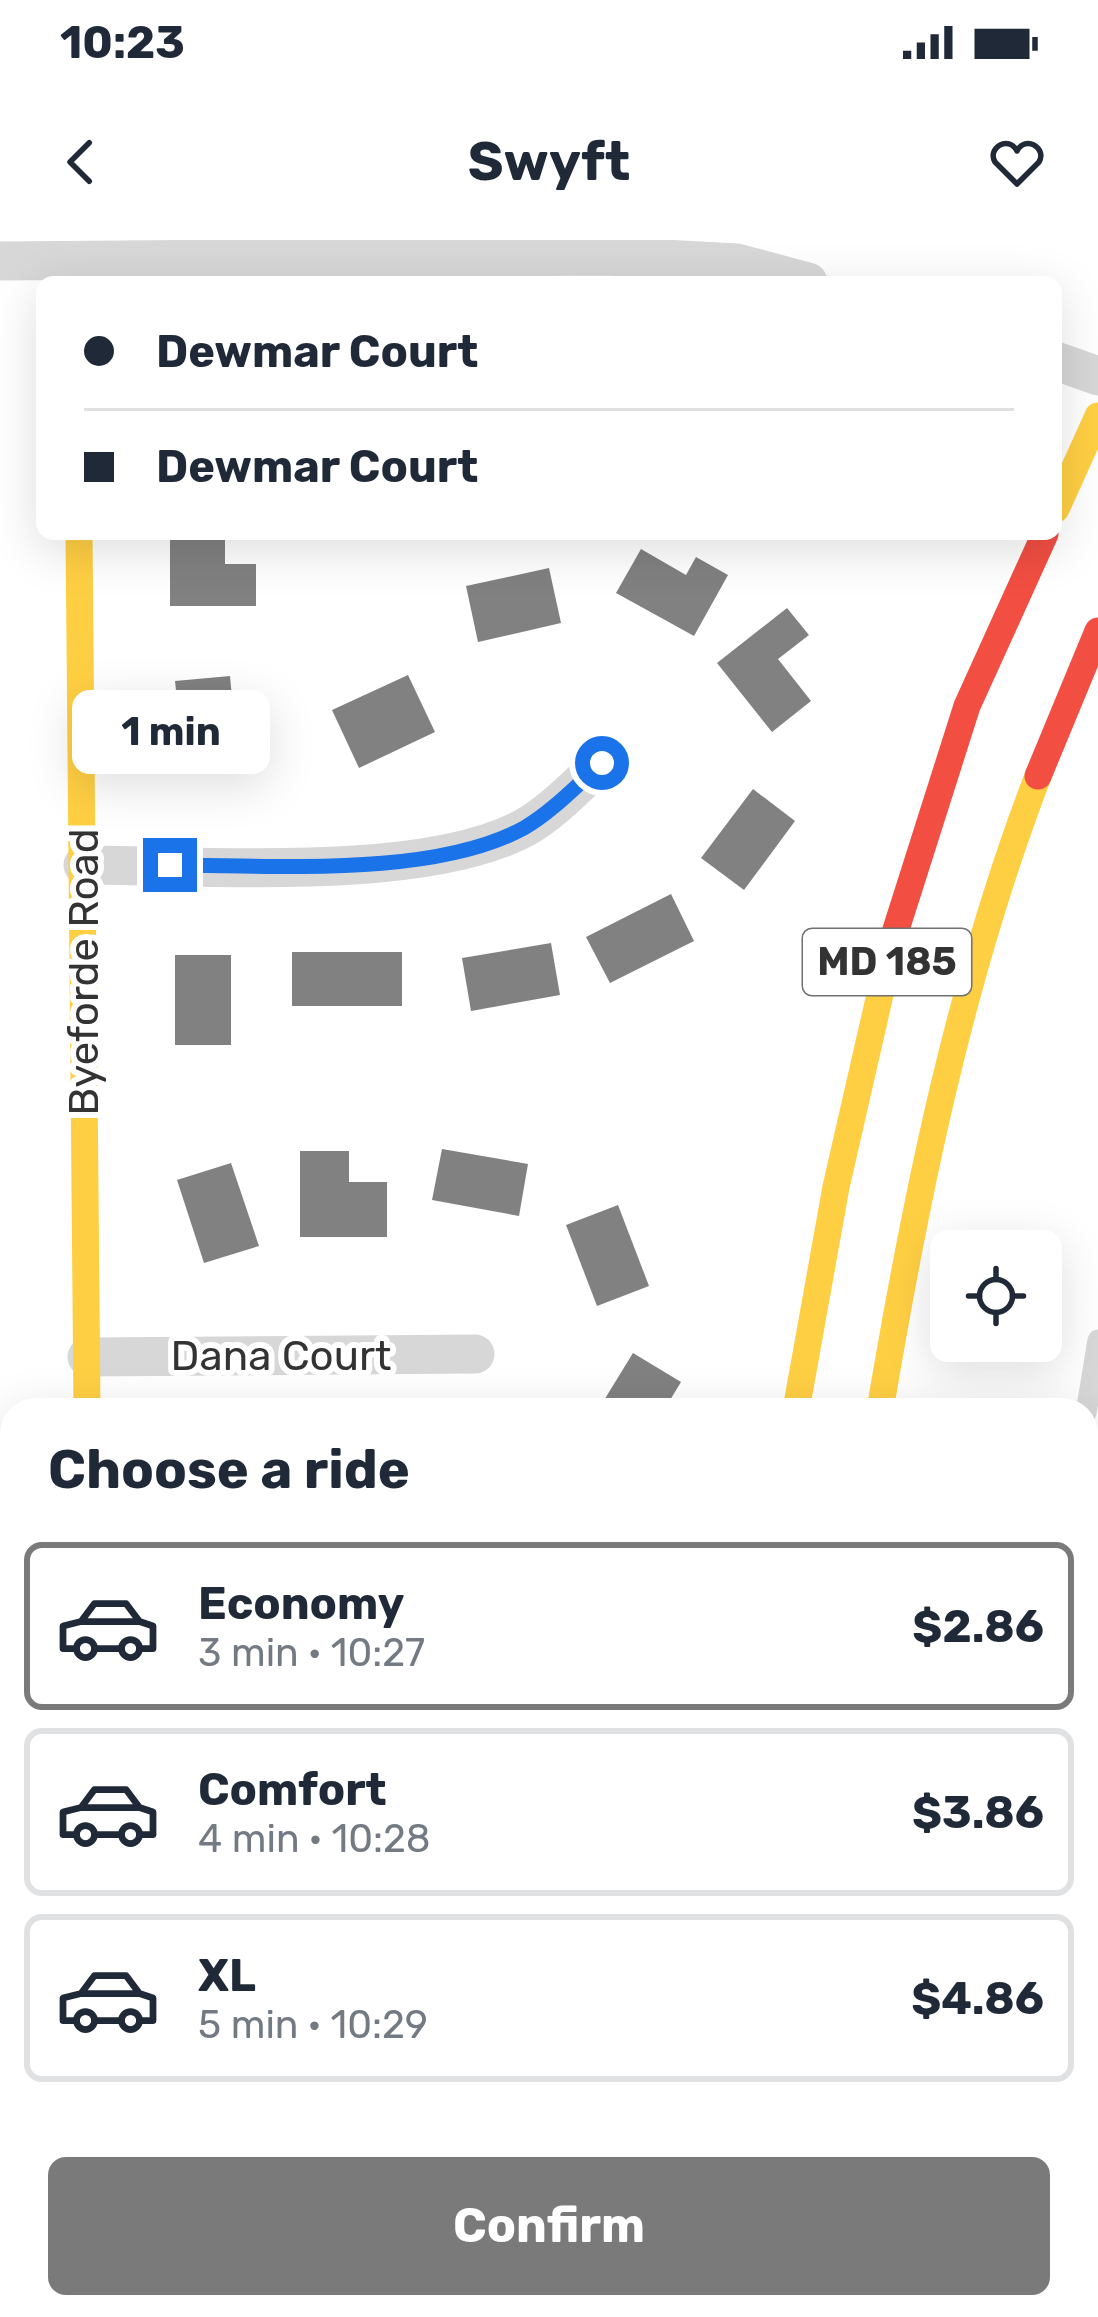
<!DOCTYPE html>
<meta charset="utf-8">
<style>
:root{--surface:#fff;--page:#f2f2f3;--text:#1f2937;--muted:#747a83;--line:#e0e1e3;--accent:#7a7a7a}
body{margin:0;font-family:Rubik,sans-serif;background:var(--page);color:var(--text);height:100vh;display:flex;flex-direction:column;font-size:45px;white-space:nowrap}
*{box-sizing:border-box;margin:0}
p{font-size:39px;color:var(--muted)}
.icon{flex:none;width:66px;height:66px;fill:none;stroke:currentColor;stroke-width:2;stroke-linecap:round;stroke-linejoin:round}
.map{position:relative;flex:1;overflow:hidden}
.sheet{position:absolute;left:0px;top:1158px;width:1098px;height:921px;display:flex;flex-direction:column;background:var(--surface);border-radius:36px 36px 0 0;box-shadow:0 12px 48px #0002}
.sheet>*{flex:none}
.banner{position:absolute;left:36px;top:36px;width:1026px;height:264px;border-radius:18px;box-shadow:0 12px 48px #0002;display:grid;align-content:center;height:264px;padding:0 48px;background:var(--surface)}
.controls{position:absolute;left:930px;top:990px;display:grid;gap:24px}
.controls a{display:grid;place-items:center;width:132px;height:132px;border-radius:18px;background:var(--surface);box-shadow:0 12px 48px #0002;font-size:60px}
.end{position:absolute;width:54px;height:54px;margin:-27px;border:15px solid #1a73e8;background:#fff;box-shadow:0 0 0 6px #fff}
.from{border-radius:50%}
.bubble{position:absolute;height:84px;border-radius:18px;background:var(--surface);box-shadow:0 12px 48px #0002;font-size:39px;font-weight:700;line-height:84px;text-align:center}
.banner b{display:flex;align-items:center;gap:42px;height:114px;font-size:45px}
.banner b+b{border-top:3px solid var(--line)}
.banner i{width:30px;height:30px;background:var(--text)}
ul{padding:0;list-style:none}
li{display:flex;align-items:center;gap:36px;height:168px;margin:0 24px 18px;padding:0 24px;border:6px solid var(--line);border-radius:18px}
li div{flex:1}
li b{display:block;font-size:45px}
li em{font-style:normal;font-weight:700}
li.selected{border-color:var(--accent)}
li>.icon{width:108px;height:108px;stroke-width:1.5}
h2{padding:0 48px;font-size:54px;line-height:144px}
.action{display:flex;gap:24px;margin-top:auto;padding:24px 48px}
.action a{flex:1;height:138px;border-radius:18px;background:var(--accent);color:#fff;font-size:48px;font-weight:700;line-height:138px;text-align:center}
.status{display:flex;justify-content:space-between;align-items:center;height:84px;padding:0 60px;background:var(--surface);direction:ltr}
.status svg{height:33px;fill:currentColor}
header{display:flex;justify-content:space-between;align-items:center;height:156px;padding:0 48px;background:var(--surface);font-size:54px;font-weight:700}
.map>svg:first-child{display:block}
.building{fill:#818181}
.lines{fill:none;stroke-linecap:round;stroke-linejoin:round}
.lane{stroke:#d7d7d7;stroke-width:21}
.street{stroke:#d7d7d7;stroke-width:39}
.fast{stroke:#16e098;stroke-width:27}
.slow{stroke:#ffcf43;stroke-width:27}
.jam{stroke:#f24e42;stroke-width:27}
.route{stroke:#1a73e8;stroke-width:15}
.labels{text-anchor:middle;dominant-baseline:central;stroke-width:12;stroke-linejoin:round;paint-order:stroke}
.shield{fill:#fff;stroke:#707070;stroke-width:3}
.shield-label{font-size:39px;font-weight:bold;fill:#333}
.street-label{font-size:42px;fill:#333;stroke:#fff}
</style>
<div class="status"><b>10:23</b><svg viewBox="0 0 49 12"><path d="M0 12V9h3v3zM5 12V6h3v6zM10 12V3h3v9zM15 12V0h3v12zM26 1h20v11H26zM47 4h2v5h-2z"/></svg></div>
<header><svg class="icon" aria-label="back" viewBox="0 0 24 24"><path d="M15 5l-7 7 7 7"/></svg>Swyft<svg class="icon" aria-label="heart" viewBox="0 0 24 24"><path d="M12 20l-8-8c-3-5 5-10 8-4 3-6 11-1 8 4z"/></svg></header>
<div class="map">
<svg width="1098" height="2077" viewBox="0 0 1098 2077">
<rect width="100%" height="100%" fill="#fff"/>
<g class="building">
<path d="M170 294H225V324H256V366H170Z"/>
<path d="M641 309 686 335 696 317 728 335 694 396 616 353Z"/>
<path d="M549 328 561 383 478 402 466 346Z"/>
<path d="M787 368 809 395 778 419 811 461 772 492 717 423Z"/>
<path d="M408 435 435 492 359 528 332 470Z"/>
<path d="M230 436 238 523 184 528 175 441Z"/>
<path d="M753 549 795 581 744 650 701 618Z"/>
<path d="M671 654 694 701 610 743 586 697Z"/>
<path d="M551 703 560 755 471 771 462 718Z"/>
<rect x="292" y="712" width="110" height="54"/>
<rect x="175" y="715" width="56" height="90"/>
<path d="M442 909 528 924 519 976 432 960Z"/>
<path d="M300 911H349V942H387V997H300Z"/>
<path d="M231 923 259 1006 204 1023 177 940Z"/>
<path d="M618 965 649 1046 597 1066 566 985Z"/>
<path d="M633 1113 681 1142 664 1170H598Z"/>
<path d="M196 2067H255L260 2077H201Z"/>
</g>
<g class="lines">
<g class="lane">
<path d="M1086 1173 1098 1100"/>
<path d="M1086 1301 1093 1341 1091 1501"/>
<path d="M1086 1606 1098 1605"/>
</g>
<g class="street">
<path d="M0 21 608 16 737 23 808 42"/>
<path d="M1056 121 1098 136"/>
<path d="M83 625C202 625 422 643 524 588 552 573 578 544 602 523"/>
<path d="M87 1117 475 1114"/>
<path d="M87 2067V2077"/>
</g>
<path class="fast" d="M878 2067 880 2077"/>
<g class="slow">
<path d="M1056 269 1098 176"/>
<path d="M79 294 87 1170"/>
<path d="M796 1170 836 947 892 702"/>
<path d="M880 1170C916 956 960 739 1038 536"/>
<path d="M795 2067 796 2077"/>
</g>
<g class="jam">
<path d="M1038 536 1098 391"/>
<path d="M892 702 967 466 1045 294"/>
</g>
</g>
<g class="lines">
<path class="route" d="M170 625C273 625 432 638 524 588 552 572 578 544 602 523"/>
</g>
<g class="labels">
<rect class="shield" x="803" y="689" width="168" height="66" rx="9"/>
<g class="shield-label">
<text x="887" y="722">MD 185</text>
</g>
<g class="street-label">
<text transform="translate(84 732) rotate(-90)">Byeforde Road</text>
<text x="281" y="1116">Dana Court</text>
</g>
</g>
</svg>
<div class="controls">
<a><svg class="icon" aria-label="locate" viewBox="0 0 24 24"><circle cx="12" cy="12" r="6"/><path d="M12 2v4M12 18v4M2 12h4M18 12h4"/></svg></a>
</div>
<i class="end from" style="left:602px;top:523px"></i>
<i class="end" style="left:170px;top:625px"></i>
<div class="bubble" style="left:72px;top:450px;width:198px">1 min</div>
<div class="banner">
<b><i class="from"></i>Dewmar Court</b>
<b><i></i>Dewmar Court</b>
</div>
<section class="sheet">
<h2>Choose a ride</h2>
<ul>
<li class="selected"><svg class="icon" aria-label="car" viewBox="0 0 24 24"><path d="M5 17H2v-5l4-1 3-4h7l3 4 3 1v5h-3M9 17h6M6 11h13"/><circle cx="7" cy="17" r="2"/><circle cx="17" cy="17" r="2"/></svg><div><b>Economy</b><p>3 min · 10:27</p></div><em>$2.86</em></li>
<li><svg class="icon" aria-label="car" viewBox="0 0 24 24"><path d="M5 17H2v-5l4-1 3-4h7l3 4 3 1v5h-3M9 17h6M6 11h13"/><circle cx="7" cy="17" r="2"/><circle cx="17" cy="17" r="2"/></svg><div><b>Comfort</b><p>4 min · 10:28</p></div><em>$3.86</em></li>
<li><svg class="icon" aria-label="car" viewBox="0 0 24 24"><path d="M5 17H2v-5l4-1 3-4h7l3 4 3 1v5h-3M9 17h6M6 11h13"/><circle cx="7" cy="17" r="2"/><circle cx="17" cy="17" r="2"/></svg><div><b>XL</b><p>5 min · 10:29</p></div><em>$4.86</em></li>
</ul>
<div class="action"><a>Confirm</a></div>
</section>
</div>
